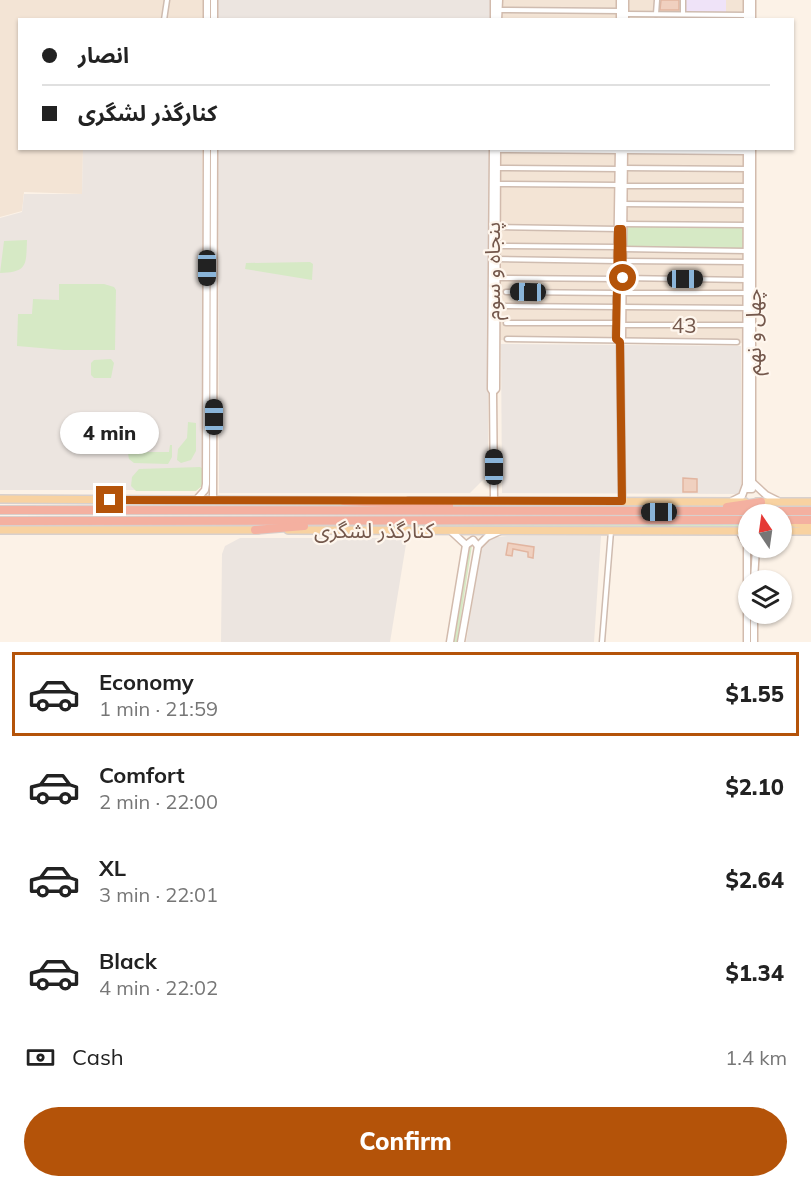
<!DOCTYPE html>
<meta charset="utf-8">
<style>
:root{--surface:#fff;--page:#f6f6f6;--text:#222;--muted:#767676;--line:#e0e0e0;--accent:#b45309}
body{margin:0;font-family:Mulish,"Noto Sans Arabic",sans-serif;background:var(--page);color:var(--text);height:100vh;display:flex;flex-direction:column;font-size:22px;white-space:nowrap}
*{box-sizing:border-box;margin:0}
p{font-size:20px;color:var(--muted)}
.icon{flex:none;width:33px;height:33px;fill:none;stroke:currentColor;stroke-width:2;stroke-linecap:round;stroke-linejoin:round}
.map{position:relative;height:642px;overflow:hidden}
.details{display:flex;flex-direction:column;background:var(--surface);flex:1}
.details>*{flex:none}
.guide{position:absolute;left:18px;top:18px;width:776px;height:132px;border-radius:0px;box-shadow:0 2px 4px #0004;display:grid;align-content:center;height:132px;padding:0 24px;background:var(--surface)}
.needle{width:39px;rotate:347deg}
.fabs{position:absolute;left:738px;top:504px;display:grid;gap:12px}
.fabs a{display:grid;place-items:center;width:54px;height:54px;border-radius:50%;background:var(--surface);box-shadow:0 2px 4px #0004;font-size:30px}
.end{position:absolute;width:27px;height:27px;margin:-14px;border:8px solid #b45309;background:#fff;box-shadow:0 0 0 3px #fff}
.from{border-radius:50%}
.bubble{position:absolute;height:42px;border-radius:21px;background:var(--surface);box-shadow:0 2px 4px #0004;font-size:20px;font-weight:800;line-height:42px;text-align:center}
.car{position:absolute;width:18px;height:36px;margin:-18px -9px;border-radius:8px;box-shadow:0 0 4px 2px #0007;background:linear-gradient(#222 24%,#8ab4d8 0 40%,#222 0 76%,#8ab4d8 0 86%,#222 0)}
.guide b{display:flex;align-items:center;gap:21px;height:57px;font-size:22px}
.guide b+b{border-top:2px solid var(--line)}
.guide i{width:15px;height:15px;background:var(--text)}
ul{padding:10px 0 0;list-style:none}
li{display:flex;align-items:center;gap:18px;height:84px;margin:0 12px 9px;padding:0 12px;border:3px solid transparent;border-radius:0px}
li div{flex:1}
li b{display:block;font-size:22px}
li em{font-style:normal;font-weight:800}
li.active{border-color:var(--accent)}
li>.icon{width:54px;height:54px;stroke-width:1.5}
.pay{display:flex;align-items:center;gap:15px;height:66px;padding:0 24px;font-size:22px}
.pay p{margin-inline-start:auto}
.cta{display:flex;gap:12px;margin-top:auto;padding:12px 24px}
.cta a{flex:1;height:69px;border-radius:36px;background:var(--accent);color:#fff;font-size:24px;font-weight:800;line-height:69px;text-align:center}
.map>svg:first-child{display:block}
.residential{fill:#f3e4d5}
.industrial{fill:#ece5e0}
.education{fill:#efe3f8}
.green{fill:#d6e9c5}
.building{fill:#f0d0bf;stroke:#e2b5a0;stroke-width:1.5}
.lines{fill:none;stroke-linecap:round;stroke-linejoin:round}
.street-casing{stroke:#cfbcb0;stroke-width:7}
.secondary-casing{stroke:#d2bbad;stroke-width:9}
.primary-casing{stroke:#d8d0cd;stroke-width:10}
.highway-casing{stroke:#d8d0cd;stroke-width:10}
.street{stroke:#fff;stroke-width:4}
.secondary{stroke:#fff;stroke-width:6}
.primary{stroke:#f8d2a1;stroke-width:7}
.highway{stroke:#f4b0a0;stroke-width:8}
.route{stroke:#b45309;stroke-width:8}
.labels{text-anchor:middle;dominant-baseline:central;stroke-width:4.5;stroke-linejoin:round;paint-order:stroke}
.street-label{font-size:21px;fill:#74584c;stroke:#fef6ed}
</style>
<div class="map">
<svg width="811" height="642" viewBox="0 0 811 642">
<rect width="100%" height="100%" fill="#fcf2e7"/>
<g class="residential">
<path d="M0 0H204V19L20 20V148L83 149 82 194 24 192 22 211 0 217Z"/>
<path d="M498 0H746V19L498 20Z"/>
<path d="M497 149H746V343L495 340Z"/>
</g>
<g class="industrial">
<rect x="218" y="0" width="272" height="19"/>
<path d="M83 149H202V485L195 490H0V218L22 212 24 194H82Z"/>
<path d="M218 149H489L488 475 470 493H219Z"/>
<path d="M501 344 741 346V494L502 493Z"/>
<path d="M507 536H601L594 642H466L481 549 489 538Z"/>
<path d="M240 538H407L390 642H221L222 554 225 546Z"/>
</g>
<path class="education" d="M684 0H726V15L683 14Z"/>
<g class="green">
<path d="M624 227H744V250L624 248Z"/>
<path d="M27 240C26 265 28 272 0 273L4 241Z"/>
<path d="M310 262 313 264 312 280 245 269 246 263Z"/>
<path d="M59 284H104L114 287 116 290 115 350H64L17 346 18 314H32L33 299 59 300Z"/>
<path d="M111 359 114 363 111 378H94L91 375V363L94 360Z"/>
<path d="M138 420 145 422V431H140V433L147 434V452H169L170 445H172V457L168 464 134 463 129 459C127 446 124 425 138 420Z"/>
<path d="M188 422 196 423V451L191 460 181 463 177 460 178 449 187 438Z"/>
<path d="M200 467 203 469V485L196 491H136L131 486 132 477 139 469Z"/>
<path d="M344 524 748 525V528H314Z"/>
<path d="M469 545H472L457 642H453Z"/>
</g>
<g class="building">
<path d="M661 0H679V10H660Z"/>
<path d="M683 478 697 479V492H683Z"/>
<path d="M508 543 534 547 533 558 528 557V552L513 549 512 556 506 555Z"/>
</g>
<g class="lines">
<defs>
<g id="street">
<path d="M499 10 620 11"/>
<path d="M626 14 747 15"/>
<path d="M656 14 657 0"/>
<path d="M683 14V0"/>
<path d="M164 20 167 0"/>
<path d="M497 150 619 151"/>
<path d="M625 151 747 152"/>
<path d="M497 168 619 169"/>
<path d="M624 168 747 169"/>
<path d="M497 184 618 185"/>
<path d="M624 186H746"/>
<path d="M623 204 747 205"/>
<path d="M623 224 746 225"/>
<path d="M497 227 619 229"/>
<path d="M497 246 617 247"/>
<path d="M623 249 746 251"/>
<path d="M497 259 617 261"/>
<path d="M624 261 746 262"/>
<path d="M496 278 617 279"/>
<path d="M623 278 746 280"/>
<path d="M506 292 616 293"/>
<path d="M623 293H746"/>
<path d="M503 306 617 307"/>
<path d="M622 307 746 308"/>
<path d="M506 323H616"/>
<path d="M622 325H746"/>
<path d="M507 339 737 342"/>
<path d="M602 642 611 531"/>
</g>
<g id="secondary">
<path d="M752 0V20"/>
<path d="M207 20V0"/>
<path d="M214 20V0"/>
<path d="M494 20V0"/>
<path d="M498 20 499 0"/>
<path d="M620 20V0"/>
<path d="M625 20V0"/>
<path d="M747 20V0"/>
<path d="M493 148 491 389 493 392 494 501"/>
<path d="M619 148 616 339 620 342"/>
<path d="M493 392 496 389 497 148"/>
<path d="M753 483 766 495 778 501"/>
<path d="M746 486 747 489H752V148"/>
<path d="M196 500 205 490 206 484 207 148"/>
<path d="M213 500 214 148"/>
<path d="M622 501 620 342 622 338 624 148"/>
<path d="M732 501 742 496 746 485 747 148"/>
<path d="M451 531 466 545"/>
<path d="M739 531 747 545V642"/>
<path d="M466 545 473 540 478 546"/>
<path d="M754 580 756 548"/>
<path d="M754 614V642"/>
<path d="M450 642 466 545"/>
<path d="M461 642 478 546 487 537 500 531"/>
</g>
<g id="primary">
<path d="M0 499 349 501"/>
<path d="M409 501 745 502"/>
<path d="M757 502H811"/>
<path d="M793 523 811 526"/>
<path d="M0 530H258"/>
<path d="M288 530 748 531"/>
<path d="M782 531H811"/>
</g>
<g id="highway">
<path d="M344 501 449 506"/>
<path d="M727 507 761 502"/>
<path d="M0 510 811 511"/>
<path d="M782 520H811"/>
<path d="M0 521 748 520"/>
<path d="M255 530 304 526"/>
</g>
</defs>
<use href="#street" class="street-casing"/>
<use href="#secondary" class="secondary-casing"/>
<use href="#primary" class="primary-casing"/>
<use href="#highway" class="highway-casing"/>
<use href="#street" class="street"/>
<use href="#secondary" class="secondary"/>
<use href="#primary" class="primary"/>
<use href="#highway" class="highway"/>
</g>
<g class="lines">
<path class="route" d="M110 500 622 501 620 342 616 339 618 229H622L623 278"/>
</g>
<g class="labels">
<g class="street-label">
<text transform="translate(492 271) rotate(-90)">پنجاه و سوم</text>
<text x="684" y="325">43</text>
<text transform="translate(753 332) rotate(-90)">چهل و نهم</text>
<text x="374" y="530">کنارگذر لشگری</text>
</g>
</g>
</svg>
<div class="fabs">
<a><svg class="needle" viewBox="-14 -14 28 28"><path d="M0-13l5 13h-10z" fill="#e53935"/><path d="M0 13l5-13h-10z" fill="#767676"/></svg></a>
<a><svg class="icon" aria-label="layers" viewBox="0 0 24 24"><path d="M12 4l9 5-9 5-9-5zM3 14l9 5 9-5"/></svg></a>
</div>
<i class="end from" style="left:623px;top:278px"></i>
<i class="end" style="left:110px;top:500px"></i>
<div class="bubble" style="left:60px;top:412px;width:99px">4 min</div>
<i class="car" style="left:207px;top:268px;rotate:180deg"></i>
<i class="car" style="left:685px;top:279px;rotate:90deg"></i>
<i class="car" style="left:528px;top:292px;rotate:271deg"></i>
<i class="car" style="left:214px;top:417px;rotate:0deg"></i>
<i class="car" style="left:494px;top:467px;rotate:0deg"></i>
<i class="car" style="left:659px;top:512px;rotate:270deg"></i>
<div class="guide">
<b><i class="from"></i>انصار</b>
<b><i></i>کنارگذر لشگری</b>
</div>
</div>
<section class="details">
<ul>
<li class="active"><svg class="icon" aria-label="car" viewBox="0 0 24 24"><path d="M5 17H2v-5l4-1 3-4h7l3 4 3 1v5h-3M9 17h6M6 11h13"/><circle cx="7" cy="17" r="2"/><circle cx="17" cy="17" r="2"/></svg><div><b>Economy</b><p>1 min · 21:59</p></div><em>$1.55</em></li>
<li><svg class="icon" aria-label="car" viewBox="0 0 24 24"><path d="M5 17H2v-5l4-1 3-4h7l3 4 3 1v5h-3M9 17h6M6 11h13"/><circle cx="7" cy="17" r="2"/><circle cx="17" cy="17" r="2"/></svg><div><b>Comfort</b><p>2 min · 22:00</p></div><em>$2.10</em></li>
<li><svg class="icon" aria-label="car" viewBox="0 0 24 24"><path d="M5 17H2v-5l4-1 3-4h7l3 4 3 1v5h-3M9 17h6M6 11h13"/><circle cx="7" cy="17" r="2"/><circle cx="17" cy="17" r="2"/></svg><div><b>XL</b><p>3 min · 22:01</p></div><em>$2.64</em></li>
<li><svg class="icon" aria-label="car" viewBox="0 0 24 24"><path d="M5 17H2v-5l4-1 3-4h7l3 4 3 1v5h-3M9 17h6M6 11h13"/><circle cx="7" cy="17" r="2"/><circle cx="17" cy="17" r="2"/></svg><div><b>Black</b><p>4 min · 22:02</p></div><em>$1.34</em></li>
</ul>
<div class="pay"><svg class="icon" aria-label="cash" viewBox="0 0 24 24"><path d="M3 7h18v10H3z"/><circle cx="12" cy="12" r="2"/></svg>Cash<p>1.4 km</p></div>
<div class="cta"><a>Confirm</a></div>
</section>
